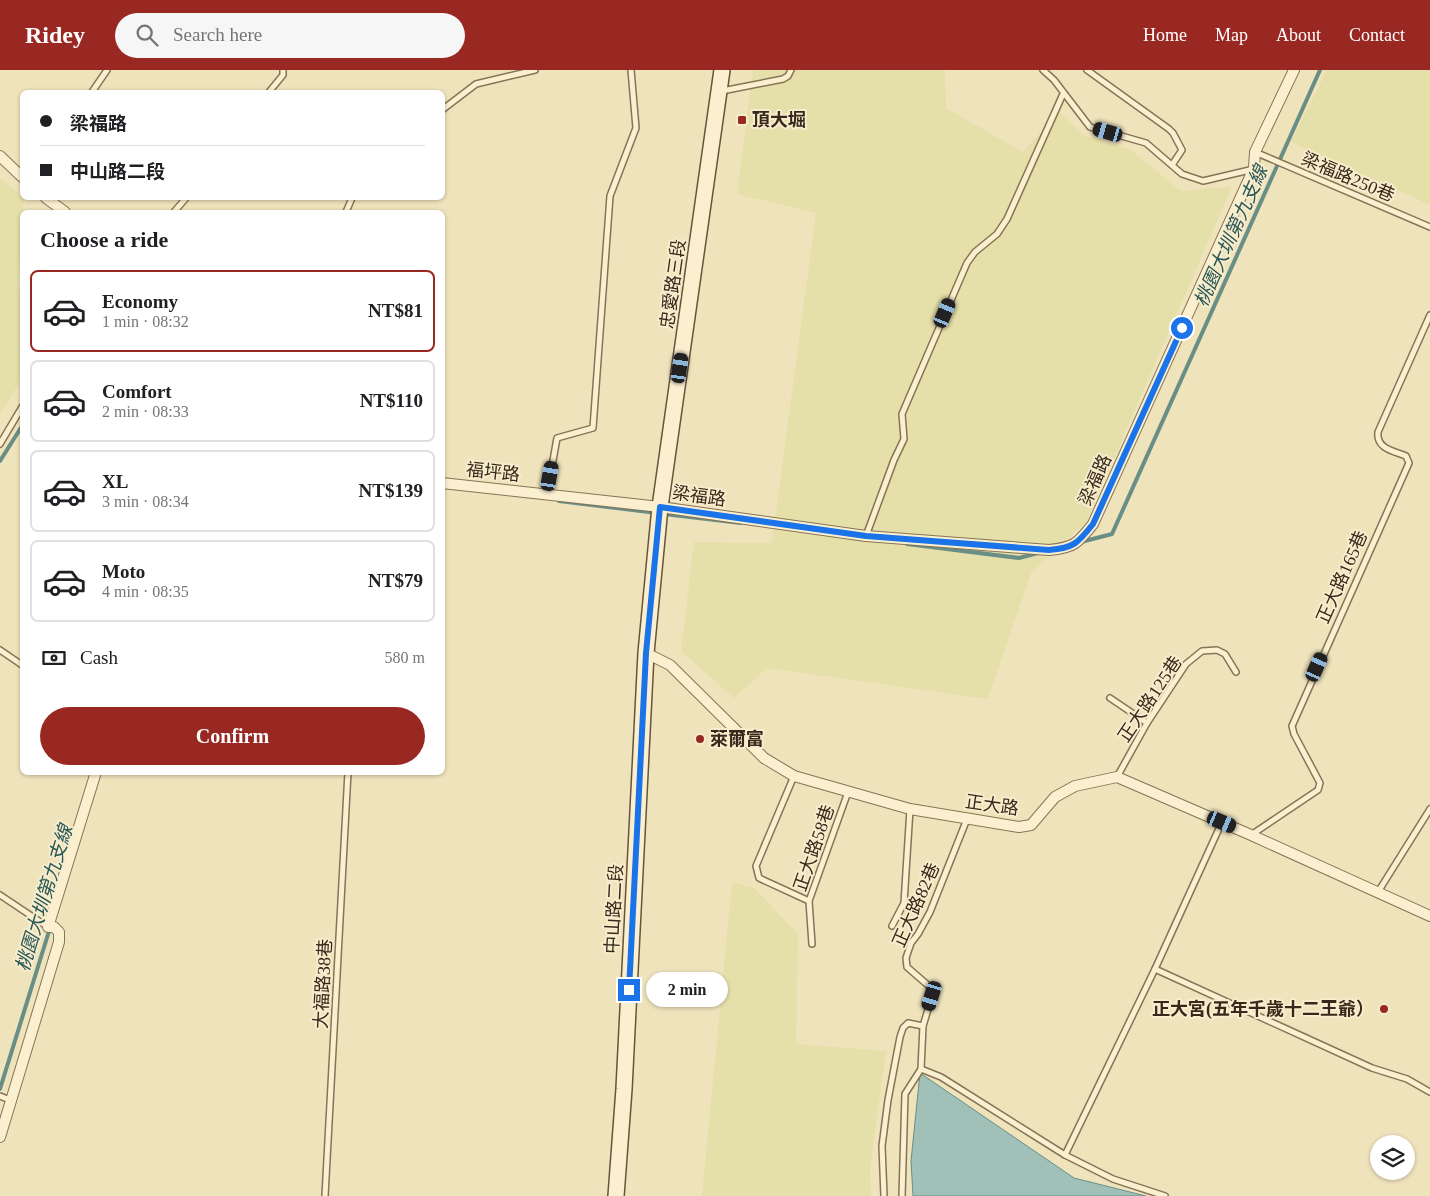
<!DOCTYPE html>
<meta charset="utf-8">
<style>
:root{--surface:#fff;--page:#f6f6f6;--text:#202124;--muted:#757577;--line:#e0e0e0;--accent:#992823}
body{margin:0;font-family:"Times New Roman","Noto Sans TC",serif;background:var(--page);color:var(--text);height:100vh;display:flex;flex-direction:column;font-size:19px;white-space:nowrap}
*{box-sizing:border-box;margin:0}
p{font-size:16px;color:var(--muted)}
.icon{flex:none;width:28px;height:28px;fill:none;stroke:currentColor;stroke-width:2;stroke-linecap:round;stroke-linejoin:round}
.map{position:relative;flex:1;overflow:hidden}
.drawer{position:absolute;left:20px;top:140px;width:425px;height:565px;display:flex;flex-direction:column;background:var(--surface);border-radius:8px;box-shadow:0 1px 4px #0004}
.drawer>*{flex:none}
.top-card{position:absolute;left:20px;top:20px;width:425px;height:110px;border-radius:8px;box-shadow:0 1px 4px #0004;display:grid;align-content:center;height:110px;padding:0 20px;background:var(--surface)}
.controls{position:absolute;left:1370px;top:1065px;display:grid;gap:10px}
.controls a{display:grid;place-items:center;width:45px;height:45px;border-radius:50%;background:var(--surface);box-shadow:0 1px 4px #0004;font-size:25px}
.end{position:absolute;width:22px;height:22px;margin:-11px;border:6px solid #1a73e8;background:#fff;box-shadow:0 0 0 2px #fff}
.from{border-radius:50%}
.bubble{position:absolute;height:35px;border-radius:18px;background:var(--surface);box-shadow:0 1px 4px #0004;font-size:16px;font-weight:800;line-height:35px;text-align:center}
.car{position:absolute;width:15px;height:30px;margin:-15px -8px;border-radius:6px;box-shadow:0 0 4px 1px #0007;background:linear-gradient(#222 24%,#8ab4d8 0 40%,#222 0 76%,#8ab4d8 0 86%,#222 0)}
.top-card b{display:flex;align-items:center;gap:18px;height:48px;font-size:19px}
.top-card b+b{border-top:1px solid var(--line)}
.top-card i{width:12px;height:12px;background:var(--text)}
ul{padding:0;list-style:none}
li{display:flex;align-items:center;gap:15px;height:82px;margin:0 10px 8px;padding:0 10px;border:2px solid var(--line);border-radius:8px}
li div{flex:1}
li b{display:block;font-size:19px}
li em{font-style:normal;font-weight:800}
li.current{border-color:var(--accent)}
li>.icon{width:45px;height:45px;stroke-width:1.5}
h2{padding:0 20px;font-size:22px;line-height:60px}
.pay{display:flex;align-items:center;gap:12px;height:55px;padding:0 20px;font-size:19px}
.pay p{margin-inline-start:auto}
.cta{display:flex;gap:10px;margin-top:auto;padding:10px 20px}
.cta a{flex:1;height:58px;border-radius:30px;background:var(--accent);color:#fff;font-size:20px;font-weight:800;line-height:58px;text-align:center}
header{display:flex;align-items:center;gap:30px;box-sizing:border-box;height:70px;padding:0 25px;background:var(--accent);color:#fff}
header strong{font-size:24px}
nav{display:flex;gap:28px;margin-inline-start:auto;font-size:18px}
.search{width:350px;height:45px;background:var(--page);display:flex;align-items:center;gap:12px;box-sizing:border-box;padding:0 18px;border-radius:28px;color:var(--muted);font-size:19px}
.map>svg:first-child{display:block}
.farmland{fill:#e5dfa9}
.water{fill:#a0c0b8;stroke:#688e86}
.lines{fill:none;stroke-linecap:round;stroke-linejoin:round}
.stream{stroke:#688e86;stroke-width:4}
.lane-casing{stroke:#877355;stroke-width:8}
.street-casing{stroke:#877355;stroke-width:12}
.secondary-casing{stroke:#695339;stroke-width:18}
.lane{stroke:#faf0d0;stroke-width:5}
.street{stroke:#faf0d0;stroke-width:10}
.secondary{stroke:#faf0d0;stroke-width:15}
.route{stroke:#1a73e8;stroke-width:6}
.poi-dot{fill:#992823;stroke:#f7eccc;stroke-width:2}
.labels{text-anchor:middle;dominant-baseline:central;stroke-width:4;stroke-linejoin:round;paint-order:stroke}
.poi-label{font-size:18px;font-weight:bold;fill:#36291b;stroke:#f7eccc;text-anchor:start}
.street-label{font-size:18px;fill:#36291b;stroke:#f7eccc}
.water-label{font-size:19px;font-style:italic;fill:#295756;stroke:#f7eccc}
</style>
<header>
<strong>Ridey</strong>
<div class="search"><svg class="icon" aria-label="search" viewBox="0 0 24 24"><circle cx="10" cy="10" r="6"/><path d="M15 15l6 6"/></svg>Search here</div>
<nav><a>Home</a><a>Map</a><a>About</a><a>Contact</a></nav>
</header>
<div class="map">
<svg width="1430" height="1126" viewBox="0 0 1430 1126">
<rect width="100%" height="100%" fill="#efe3bc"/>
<g class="farmland">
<path d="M753 0H945L946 38 1023 82 1059 42 1084 65 1131 80 1181 121 1232 117 1086 452 1031 503 988 629 767 598 734 628 681 581 694 472 772 473 816 143 737 124Z"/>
<path d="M1327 0H1430V135L1291 72Z"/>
<path d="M0 108 24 128 18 218 22 222V309L0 344Z"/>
<path d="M732 812 754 818 798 864 796 974 886 981 870 1098 871 1126H702Z"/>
</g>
<path class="water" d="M920 1003 1074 1108 1146 1126H913L911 1091Z"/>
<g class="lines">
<g class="stream">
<path d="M0 391 22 356"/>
<path d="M559 431 657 443"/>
<path d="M664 444 741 453"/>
<path d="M1081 472 1112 464 1320 0"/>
<path d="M907 474 1019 488 1038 483"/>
<path d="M0 1019 50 858"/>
</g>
<defs>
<g id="lane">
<path d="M1043 0 1054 10 1090 57 1146 73 1182 104 1203 111 1254 99"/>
<path d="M1087 0 1169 59 1173 63 1182 80 1172 95"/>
<path d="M722 21 783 9 788 6 791 0"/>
<path d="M92 22 107 0"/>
<path d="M269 22 283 5V0"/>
<path d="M442 40 476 14 535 0"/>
<path d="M1255 82 1430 157"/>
<path d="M174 142 186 128"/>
<path d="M346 142 352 128"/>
<path d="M0 374 22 337"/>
<path d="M547 424 557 368 593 358 610 126 636 58 631 0"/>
<path d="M866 466 894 390 904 369 902 344 967 193 975 182 997 164 1007 149 1063 24"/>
<path d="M0 580 22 595"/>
<path d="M1110 628 1147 653"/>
<path d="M794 706 756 796 759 808 809 831"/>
<path d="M1117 707 1147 653 1186 594 1202 581 1217 580 1225 584 1236 602"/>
<path d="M1251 765 1318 720 1320 713 1294 664 1292 656 1409 393 1406 386C1394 381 1376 379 1378 362L1430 245"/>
<path d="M1378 822 1430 739"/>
<path d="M0 825 48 857"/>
<path d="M892 856 904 833 910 739"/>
<path d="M812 874 809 831 848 722"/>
<path d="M1155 899 1372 998 1407 1009 1430 1022"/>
<path d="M921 999 941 1007 1065 1085 1113 1109 1165 1126"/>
<path d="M0 1026 10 1030"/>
<path d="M1065 1085 1155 899 1222 752"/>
<path d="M325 1126 348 702"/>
<path d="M884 1126 882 1076 888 1030 900 967 903 958 908 953 923 956"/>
<path d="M902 1126 905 1024 921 999 923 956 932 926 930 917 907 897 906 888 911 873 918 864 930 842 967 749"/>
</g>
<g id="street">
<path d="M0 86 22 107"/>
<path d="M46 128 65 142"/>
<path d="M442 413 660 437 866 466 1049 480C1074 478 1078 473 1093 454L1254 98 1255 82 1294 0"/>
<path d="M646 583 670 595 764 688 794 706 910 739 1019 757 1031 755 1055 727 1075 716 1117 707 1251 765 1430 846"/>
<path d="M0 1067 59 872V862L54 857H48L96 702"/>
</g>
<path id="secondary" d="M616 1126 624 1019 646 583 660 437 722 0"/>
</defs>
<use href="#lane" class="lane-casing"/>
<use href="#street" class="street-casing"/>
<use href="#secondary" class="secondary-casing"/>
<use href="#lane" class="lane"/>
<use href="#street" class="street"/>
<use href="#secondary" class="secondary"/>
</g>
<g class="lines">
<path class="route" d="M629 920 646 583 660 437 866 466 1049 480C1074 478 1078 473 1093 454L1182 258"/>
</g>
<g class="poi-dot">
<rect x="737" y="45" width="10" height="10" rx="2.5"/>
<circle cx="700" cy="669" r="5"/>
<circle cx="1384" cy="939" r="5"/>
</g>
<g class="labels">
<g class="poi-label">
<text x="752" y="50">頂大堀</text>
<text x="710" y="669">萊爾富</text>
<text x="1374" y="939" text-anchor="end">正大宮(五年千歲十二王爺）</text>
</g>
<g class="street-label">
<text transform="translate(1348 107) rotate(23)">梁福路250巷</text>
<text transform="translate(673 214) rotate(-82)">忠愛路三段</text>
<text transform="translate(493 402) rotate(6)">福坪路</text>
<text transform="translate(1095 410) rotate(-66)">梁福路</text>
<text transform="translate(699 426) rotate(8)">梁福路</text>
<text transform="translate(1342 507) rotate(-66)">正大路165巷</text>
<text transform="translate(1150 629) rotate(-56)">正大路125巷</text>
<text transform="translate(992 735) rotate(8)">正大路</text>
<text transform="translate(814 778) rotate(-71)">正大路58巷</text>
<text transform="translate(916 835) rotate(-66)">正大路82巷</text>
<text transform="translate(614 839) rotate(-87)">中山路二段</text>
<text transform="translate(323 914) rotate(-87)">大福路38巷</text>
</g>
<g class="water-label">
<text transform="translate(1231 166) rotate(-66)">桃園大圳第九支線</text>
<text transform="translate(44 828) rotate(-73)">桃園大圳第九支線</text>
</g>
</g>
</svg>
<div class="controls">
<a><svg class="icon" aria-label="layers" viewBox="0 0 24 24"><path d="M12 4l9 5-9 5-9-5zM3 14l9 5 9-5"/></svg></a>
</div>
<i class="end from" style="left:1182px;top:258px"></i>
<i class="end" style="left:629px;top:920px"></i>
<div class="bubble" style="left:646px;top:902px;width:82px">2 min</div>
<i class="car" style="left:1108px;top:62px;rotate:286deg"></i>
<i class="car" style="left:945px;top:243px;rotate:23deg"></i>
<i class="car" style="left:680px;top:298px;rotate:8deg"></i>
<i class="car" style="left:550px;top:406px;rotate:10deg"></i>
<i class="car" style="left:1317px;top:597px;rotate:24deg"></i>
<i class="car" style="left:1222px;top:752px;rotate:113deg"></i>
<i class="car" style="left:932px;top:926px;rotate:197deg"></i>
<div class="top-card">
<b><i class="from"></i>梁福路</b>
<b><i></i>中山路二段</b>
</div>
<section class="drawer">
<h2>Choose a ride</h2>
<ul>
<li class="current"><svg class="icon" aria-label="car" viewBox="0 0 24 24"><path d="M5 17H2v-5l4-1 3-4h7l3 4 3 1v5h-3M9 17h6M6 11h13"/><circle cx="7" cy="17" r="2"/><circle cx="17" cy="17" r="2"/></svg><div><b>Economy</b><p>1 min · 08:32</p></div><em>NT$81</em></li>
<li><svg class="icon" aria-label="car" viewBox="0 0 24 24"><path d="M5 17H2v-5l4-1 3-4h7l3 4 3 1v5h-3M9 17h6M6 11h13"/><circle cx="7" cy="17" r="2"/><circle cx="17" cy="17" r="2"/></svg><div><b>Comfort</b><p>2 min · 08:33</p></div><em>NT$110</em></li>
<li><svg class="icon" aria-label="car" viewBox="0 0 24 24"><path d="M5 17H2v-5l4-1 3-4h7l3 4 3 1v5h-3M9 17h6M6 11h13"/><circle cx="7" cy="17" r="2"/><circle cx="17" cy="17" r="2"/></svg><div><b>XL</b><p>3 min · 08:34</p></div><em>NT$139</em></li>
<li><svg class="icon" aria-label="car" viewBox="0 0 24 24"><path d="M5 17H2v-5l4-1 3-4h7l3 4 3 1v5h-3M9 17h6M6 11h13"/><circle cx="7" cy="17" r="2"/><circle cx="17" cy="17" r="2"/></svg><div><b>Moto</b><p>4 min · 08:35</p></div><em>NT$79</em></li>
</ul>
<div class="pay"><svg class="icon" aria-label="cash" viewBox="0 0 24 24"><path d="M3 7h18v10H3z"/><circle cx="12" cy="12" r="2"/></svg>Cash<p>580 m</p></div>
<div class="cta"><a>Confirm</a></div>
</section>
</div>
